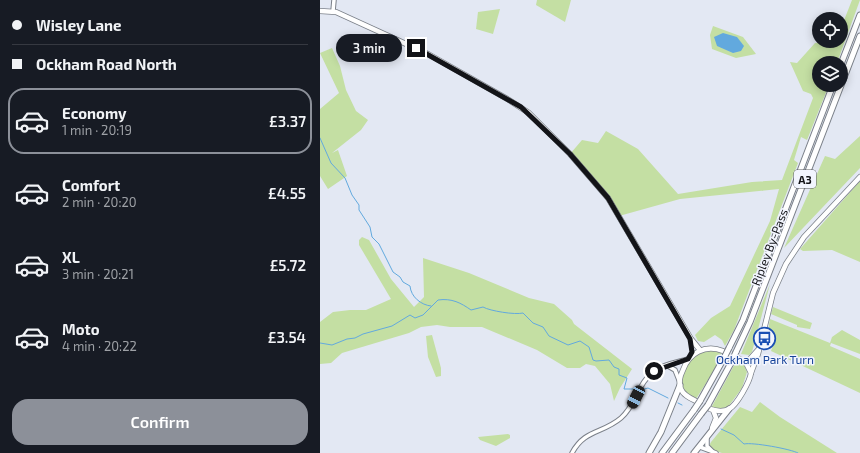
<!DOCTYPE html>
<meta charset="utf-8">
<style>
:root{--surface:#171b24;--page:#242831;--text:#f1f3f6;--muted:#9ea1a6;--line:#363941;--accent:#8c9099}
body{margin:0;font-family:"Exo 2",sans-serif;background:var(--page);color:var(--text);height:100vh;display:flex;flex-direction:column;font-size:15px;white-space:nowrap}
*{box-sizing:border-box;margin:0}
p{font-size:13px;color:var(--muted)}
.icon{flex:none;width:22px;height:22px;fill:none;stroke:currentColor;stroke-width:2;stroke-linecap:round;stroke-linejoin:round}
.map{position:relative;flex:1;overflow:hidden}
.side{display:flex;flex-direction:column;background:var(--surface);width:320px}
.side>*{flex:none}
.hud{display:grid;align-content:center;height:88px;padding:0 12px;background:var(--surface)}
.controls{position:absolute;left:492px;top:12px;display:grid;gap:8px}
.controls a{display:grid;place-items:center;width:36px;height:36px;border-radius:50%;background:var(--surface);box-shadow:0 2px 10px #0003;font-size:20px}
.end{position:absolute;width:18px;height:18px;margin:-9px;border:5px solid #131418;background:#fff;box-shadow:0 0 0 2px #fff}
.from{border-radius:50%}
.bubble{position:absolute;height:28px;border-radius:14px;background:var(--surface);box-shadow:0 2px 10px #0003;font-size:13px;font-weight:600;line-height:28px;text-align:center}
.car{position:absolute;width:12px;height:24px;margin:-12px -6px;border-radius:5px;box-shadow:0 0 3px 1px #0007;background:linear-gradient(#222 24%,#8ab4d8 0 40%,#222 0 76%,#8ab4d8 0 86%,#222 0)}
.hud b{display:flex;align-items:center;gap:14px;height:38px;font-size:15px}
.hud b+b{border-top:1px solid var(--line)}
.hud i{width:10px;height:10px;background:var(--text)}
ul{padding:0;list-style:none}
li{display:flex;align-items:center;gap:12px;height:66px;margin:0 8px 6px;padding:0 4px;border:2px solid transparent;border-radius:16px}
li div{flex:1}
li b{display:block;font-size:15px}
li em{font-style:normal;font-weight:600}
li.active{border-color:var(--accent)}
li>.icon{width:36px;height:36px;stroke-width:1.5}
.cta{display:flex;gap:8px;margin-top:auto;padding:8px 12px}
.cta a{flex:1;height:46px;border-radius:16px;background:var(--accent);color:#fff;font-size:16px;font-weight:600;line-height:46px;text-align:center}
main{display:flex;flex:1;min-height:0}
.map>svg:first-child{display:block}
.green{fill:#c4dfa3}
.water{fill:#62a9de}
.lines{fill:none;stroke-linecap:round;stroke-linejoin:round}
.stream{stroke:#62a9de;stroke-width:1}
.minor-casing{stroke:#7b8089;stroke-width:5.5}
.major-casing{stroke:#7b8089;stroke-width:6}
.highway-casing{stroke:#7b8089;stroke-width:7}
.minor{stroke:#fff;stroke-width:3.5}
.major{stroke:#fff;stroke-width:4.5}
.highway{stroke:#fff;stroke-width:5}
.highway-bridge-casing{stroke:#7b8089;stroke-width:7;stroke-linecap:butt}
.highway-bridge{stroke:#fff;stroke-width:5}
.route{stroke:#131418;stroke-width:5}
.labels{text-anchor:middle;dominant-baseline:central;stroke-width:3;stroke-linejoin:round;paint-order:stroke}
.shield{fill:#f2f5fe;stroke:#56585d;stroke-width:1}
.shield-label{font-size:11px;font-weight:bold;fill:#131418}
.street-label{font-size:12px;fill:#131418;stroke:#f2f5fe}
.transit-label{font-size:12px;fill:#164399;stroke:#f2f5fe}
</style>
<main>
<section class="side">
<div class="hud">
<b><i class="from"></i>Wisley Lane</b>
<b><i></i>Ockham Road North</b>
</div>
<ul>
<li class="active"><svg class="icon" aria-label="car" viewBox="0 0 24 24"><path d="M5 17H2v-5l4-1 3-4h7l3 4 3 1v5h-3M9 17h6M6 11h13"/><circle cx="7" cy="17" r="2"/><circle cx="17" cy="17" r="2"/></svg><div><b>Economy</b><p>1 min · 20:19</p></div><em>£3.37</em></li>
<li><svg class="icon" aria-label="car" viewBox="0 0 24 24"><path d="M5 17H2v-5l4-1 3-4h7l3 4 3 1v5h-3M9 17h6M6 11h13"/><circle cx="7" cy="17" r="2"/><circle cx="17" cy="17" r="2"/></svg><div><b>Comfort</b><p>2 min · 20:20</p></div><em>£4.55</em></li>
<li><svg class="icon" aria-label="car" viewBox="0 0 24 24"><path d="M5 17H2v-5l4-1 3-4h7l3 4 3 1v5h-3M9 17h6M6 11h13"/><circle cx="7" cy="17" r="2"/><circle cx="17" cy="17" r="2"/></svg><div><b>XL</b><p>3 min · 20:21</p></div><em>£5.72</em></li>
<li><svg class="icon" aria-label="car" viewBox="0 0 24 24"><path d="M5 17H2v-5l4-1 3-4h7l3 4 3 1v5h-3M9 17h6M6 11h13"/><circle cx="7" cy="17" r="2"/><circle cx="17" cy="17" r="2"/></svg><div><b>Moto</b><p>4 min · 20:22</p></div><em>£3.54</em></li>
</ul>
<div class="cta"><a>Confirm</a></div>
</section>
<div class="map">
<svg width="540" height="453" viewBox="0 0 540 453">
<rect width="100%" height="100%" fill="#e3e8f3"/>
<g class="green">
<path d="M217 0H251L245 22 216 5Z"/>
<path d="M532 0H540L517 63H499V85H509L487 140 481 137 474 160 478 163 414 330 405 346 402 340 395 335 384 342 378 341 375 335 391 318 410 306 450 221 459 189 360 199 299 216 290 196 266 169 265 170 250 154 262 140 278 143 286 131 318 149 358 194 432 182 462 180 493 98 491 94 483 91 470 62 477 63 495 43 521 41V28Z"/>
<path d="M180 9 173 34 156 29 158 12Z"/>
<path d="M393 26 423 37 436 54 416 58 392 49 390 35Z"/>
<path d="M12 48 20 66 26 90 36 111 48 120 41 130 12 153 18 150 27 176 8 189 0 176V109L19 93 0 53Z"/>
<path d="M540 136V168L464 248 505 156 515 159Z"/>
<path d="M540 181V262L512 250 483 251 480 249Z"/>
<path d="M42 237 49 240 71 279 94 307 104 297 103 258 149 273 209 298 234 304 252 320 254 324 312 369 300 388 294 401 290 384 275 366 266 364 260 368H247L217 350 162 327H130L117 325 101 327 89 333 22 353 11 363 0 364V322L13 312 30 310H46L71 299 39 245V240Z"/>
<path d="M450 284 432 352 429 355 421 354Z"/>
<path d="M453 307 492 323 490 329 477 327V325L451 314Z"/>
<path d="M450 319 510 343 512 337 522 330 540 340V354L511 343 510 346 540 359V393L451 351 455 340 447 337Z"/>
<path d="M112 335 121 368V376L116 377 108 357 106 336Z"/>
<path d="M389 350 402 352 393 372 376 399 363 391C359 371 370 355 389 350Z"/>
<path d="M417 360 424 365 427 372 422 388 408 407 397 409 391 408Z"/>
<path d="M440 402 460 417 517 453H402L392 450 389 446 391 442 420 407 432 412Z"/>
<path d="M188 434 190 435V438L176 446 160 440 158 437Z"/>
</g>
<path class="water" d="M403 33 417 37 424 46 421 51 413 53 397 46 394 37Z"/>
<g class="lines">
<g class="stream">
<path d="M0 138 11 163 25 178 32 195 39 205V210L50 227 52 237 59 244 73 272 80 277 83 282 90 286C91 297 101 305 111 306"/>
<path d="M0 343 12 345 27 339 35 338 43 334 72 326 90 315 95 318 103 315 118 300C132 298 141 303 151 310L163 307C170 311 195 315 203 313L213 323 223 327 229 336 248 345 260 341 269 347 273 360 276 361 289 360 294 367 299 369V375L307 378 304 389H314L316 391"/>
<path d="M321 390 328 388 348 398"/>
<path d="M358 403 362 405"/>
<path d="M401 429 414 435 424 444C432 442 471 449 478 453"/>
</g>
<defs>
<g id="minor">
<path d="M13 11 14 0"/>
<path d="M348 366 355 370 359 380"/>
<path d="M387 438V446L392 451"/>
<path d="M380 447 396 453"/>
<path d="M252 453C265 429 282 434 301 418 316 405 318 383 334 371 343 364 358 362 368 359"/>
</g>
<g id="major">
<path d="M0 11 16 12 108 54 189 100 209 113 250 154 288 198 371 339 380 350"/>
<path d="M423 361 429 360 438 350"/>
<path d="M431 373 438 354 453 293 466 264 484 237 540 177"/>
<path d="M376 401C370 398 363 395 361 389 358 383 360 376 363 370 369 353 385 344 403 351"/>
<path d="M390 409C396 411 403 412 409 409 417 405 430 381 431 373L426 363 418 358"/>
<path d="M392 428 396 418 393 410"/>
</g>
<g id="highway">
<path d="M521 64 540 15"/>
<path d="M409 348 423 320 513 85"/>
<path d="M416 352 430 322 540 36"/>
<path d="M380 401 404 358"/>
<path d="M388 405 411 363"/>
<path d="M329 453 341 432 360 385"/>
<path d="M342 453 374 410"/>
<path d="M352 453 381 414"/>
<path d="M374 453 409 409"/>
</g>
</defs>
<use href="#minor" class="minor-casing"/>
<use href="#major" class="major-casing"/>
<use href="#highway" class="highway-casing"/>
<use href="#minor" class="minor"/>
<use href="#major" class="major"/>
<use href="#highway" class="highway"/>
<defs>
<g id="highway-bridge">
<path d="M404 358 409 348"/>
<path d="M411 363 416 352"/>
<path d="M374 410 380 401"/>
<path d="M381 414 388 405"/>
</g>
</defs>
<use href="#highway-bridge" class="highway-bridge-casing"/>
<use href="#highway-bridge" class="highway-bridge"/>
</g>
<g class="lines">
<path class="route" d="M96 48 201 107 250 154 288 198 370 339 372 352 368 359 334 371"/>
</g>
<defs>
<symbol id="bus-ring" viewBox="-11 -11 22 22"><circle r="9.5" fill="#f2f5fe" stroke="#1a4fb4" stroke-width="1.5"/><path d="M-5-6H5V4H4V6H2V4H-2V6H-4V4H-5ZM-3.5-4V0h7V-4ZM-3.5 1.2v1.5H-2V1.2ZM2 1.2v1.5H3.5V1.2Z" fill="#1a4fb4"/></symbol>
</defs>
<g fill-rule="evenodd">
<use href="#bus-ring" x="432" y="326" width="25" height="25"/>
</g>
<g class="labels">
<rect class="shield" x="474" y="170" width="22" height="18" rx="3"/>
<g class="shield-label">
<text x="485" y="179">A3</text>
</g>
<g class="street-label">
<text transform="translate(449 247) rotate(-69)">Ripley By-Pass</text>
</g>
<g class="transit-label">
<text x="445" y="359">Ockham Park Turn</text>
</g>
</g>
</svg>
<div class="controls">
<a><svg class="icon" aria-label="locate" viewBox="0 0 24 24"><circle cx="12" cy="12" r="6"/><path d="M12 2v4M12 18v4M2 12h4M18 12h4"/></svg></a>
<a><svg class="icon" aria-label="layers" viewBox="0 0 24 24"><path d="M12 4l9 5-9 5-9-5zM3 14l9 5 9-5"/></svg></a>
</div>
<i class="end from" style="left:334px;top:371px"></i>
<i class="end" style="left:96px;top:48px"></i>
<div class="bubble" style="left:16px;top:34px;width:66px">3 min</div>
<i class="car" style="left:316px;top:397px;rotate:207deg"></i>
</div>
</main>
